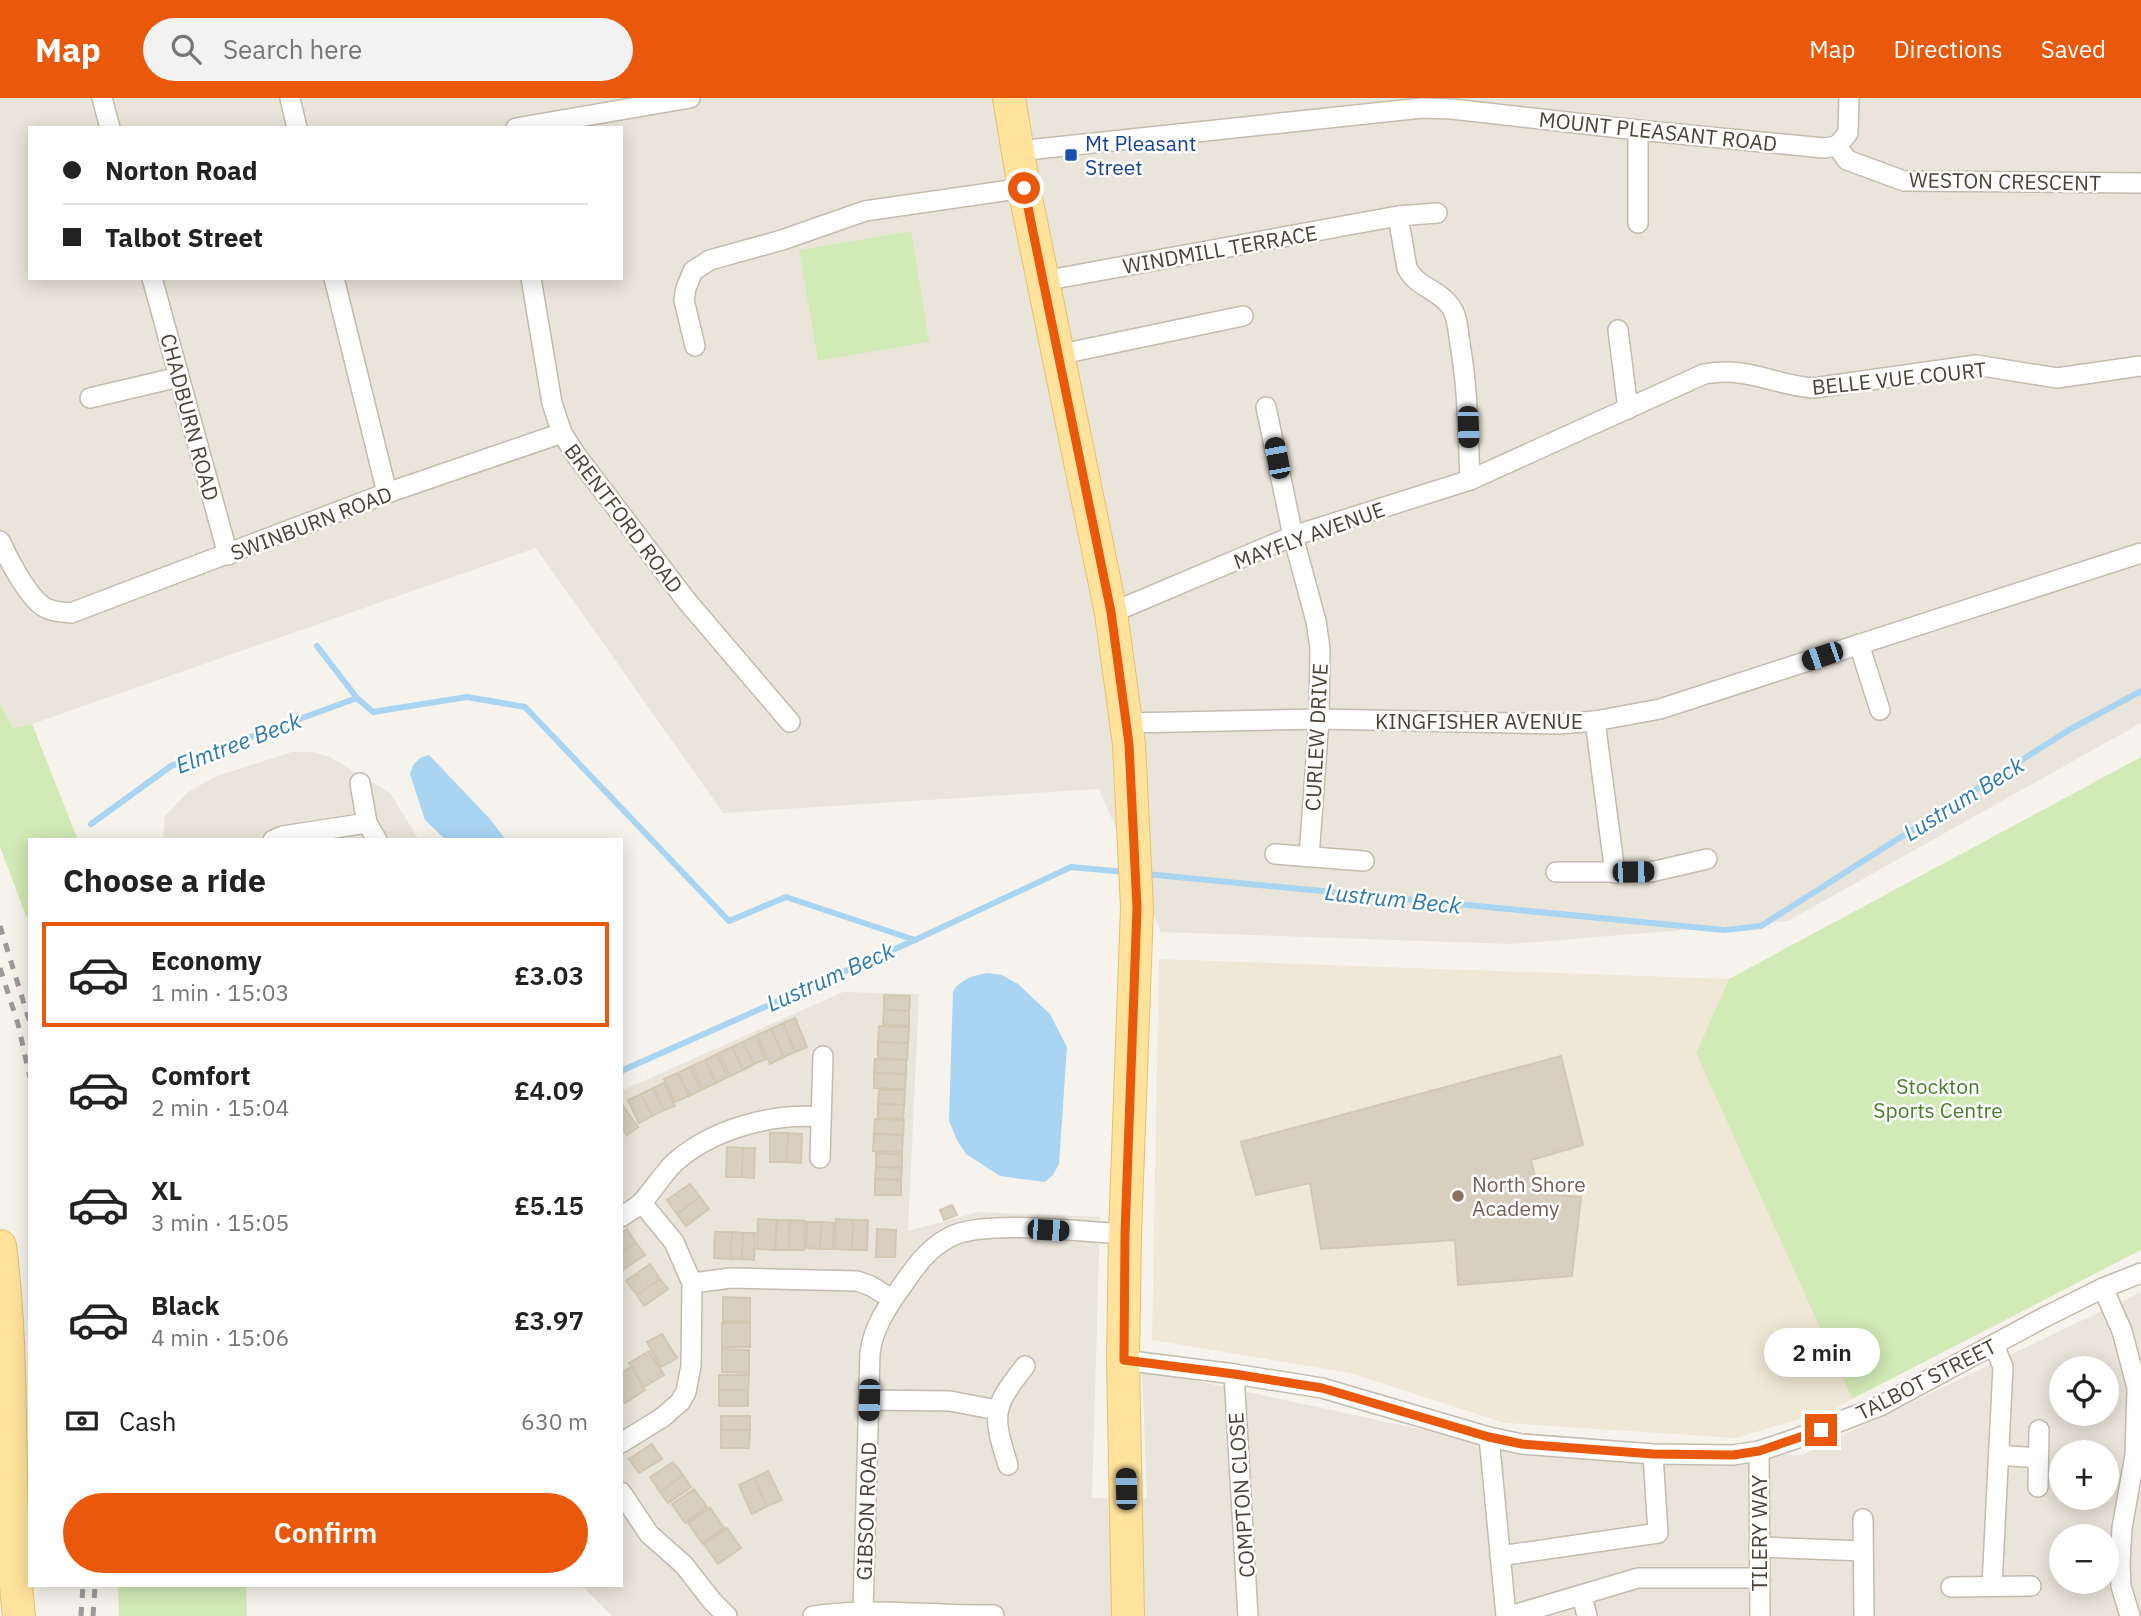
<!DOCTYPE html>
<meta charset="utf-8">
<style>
:root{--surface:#fff;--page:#f2f2f2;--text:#222;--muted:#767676;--line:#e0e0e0;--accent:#ea580c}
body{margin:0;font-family:"IBM Plex Sans",sans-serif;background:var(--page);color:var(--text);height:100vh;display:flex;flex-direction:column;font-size:26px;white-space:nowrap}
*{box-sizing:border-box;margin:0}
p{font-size:23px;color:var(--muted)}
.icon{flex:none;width:38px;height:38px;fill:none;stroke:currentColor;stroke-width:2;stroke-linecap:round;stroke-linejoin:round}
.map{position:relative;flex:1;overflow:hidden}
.side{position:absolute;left:28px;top:740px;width:595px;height:749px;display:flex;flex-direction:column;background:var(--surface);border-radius:0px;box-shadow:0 4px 18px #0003}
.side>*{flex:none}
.top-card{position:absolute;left:28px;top:28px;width:595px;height:154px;border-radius:0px;box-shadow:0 4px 18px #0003;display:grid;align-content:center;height:154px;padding:0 35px;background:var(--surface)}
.fabs{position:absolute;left:2049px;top:1258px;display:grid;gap:14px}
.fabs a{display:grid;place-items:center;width:70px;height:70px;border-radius:50%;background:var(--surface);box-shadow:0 4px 18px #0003;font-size:35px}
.end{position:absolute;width:32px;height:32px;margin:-16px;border:9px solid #ea580c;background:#fff;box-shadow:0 0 0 4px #fff}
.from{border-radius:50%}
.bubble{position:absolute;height:49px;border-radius:24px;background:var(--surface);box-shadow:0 4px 18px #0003;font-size:23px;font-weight:600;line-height:49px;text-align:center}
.car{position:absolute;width:21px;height:42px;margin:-21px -10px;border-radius:9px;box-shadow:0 0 5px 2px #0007;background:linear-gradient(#222 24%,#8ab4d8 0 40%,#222 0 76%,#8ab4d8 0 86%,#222 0)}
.top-card b{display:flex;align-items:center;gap:24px;height:66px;font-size:26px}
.top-card b+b{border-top:2px solid var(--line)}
.top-card i{width:18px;height:18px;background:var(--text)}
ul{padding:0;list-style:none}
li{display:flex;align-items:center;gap:21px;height:105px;margin:0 14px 10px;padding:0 21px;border:4px solid transparent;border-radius:0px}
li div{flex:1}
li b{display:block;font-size:26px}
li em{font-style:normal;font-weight:600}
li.on{border-color:var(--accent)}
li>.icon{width:63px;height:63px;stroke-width:1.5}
h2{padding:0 35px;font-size:32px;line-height:84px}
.pay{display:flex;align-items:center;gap:18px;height:77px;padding:0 35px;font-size:26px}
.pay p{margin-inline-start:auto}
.cta{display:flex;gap:14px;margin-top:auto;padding:14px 35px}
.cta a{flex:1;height:80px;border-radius:42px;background:var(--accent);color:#fff;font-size:28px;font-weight:600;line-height:80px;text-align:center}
header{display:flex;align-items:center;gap:42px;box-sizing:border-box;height:98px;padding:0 35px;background:var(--accent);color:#fff}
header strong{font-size:33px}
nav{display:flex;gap:38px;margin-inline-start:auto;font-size:24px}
.search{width:490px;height:63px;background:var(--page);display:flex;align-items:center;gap:18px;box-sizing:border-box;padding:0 24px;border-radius:38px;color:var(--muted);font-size:26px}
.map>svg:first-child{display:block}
.residential{fill:#eae5da;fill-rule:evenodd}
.education{fill:#efe8d6}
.green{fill:#d2eab5}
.water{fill:#a9d4f2}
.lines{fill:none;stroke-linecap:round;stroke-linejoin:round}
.stream{stroke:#a9d4f2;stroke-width:6}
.building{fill:#d8cfc1;stroke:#d3c7b4;stroke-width:2}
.street-casing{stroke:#c2bbae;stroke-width:22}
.primary-casing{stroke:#e6c16a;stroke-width:34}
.street{stroke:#fff;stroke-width:19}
.primary{stroke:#ffe39c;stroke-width:32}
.rail{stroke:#9a9a9a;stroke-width:5;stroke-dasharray:9 9;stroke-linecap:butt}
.route{stroke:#ea580c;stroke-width:9}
.transit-dot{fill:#1a4fb4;stroke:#fff;stroke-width:2.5}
.education-dot{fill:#8d6e63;stroke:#fff;stroke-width:2.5}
.labels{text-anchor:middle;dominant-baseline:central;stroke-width:5;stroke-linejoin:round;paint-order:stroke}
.street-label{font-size:21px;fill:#4b4439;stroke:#fff}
.transit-label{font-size:21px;fill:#164399;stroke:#fff;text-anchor:start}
.park-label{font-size:21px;fill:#4a7f2a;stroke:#fff}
.education-label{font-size:21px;fill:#785e54;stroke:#fff;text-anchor:start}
.water-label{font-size:23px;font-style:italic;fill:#2e7ab2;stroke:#fff}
</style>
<header>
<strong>Map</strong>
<div class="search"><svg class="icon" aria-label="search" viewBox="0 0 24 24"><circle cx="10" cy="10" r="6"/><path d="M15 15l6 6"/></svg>Search here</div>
<nav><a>Map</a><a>Directions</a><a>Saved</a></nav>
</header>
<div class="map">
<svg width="2141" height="1518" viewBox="0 0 2141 1518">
<rect width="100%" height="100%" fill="#f6f3ec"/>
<g class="residential">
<path d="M0 0H2141V625L1788 823 1511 846 1161 834 1099 691 723 715 536 450 32 626 13 630 0 605ZM30 30H621V180H30Z"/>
<path d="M292 654H312L330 659 390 695 419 742H163L165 718 188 694 217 678Z"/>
<path d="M843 894 919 896 908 1133 978 1114 1100 1119 1092 1400 1147 1401 1142 1271 1493 1347 1802 1357 2141 1194V1518H612L582 1488H621V993ZM2062 1270H2107V1316H2062ZM2062 1354H2107V1400H2062ZM2062 1438H2107V1484H2062Z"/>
</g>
<path class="education" d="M1159 861 1729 881 1696 955 1852 1301 1839 1309 1736 1340 1505 1325 1350 1275 1152 1242Z"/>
<g class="green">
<path d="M911 133 929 244 818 263 799 152Z"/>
<path d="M0 605 13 630 32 626 78 742H30V829L0 749Z"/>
<path d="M2141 659V1152L1852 1301 1696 955 1729 881Z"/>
<path d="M118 1488H246L247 1518H119Z"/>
</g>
<g class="water">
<path d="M429 657 490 721 506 742H446L425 722 410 676 413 667 420 660Z"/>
<path d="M987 875 1002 877 1018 886 1050 916 1067 949 1059 1066 1053 1077 1045 1084 1000 1078 966 1056 957 1042 949 1023 953 893C962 880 973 878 987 875Z"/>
</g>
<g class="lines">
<g class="stream">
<path d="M317 548 357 600 373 614 467 599 525 609 729 823 786 799 915 842"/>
<path d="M91 726 171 668 357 600"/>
<path d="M1146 776 1724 832 1761 828 2069 632 2141 593"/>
<path d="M621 973 915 842 1071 769 1125 774"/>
</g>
</g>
<g class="building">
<path d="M884 897 910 898 909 913 884 912Z"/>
<path d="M884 912 909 913V928L883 926Z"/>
<path d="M795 920 807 949 795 954 783 925Z"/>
<path d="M783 925 795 954 784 959 771 931Z"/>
<path d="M879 928 909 929 908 945 878 944Z"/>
<path d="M771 931 784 959 770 966 757 937Z"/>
<path d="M755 938 766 961 754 966 743 944Z"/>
<path d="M743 944 754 966 743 972 732 949Z"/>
<path d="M878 944 908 945 907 962 878 960Z"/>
<path d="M732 949 743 972 730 978 719 955Z"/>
<path d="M717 956 728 979 716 985 705 962Z"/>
<path d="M1561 958 1583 1047 1531 1062 1539 1096 1581 1099 1572 1178 1458 1187 1455 1142 1321 1151 1310 1085 1256 1097 1241 1044Z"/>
<path d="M875 961 906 962V976L874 975Z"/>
<path d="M705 962 716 985 703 991 692 968Z"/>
<path d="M690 969 701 992 689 998 678 975Z"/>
<path d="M678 975 689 998 675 1004 664 981Z"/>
<path d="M874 975 906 976 905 991 874 990Z"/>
<path d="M664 985 675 1008 664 1012 653 990Z"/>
<path d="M653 990 664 1012 652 1018 641 996Z"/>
<path d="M879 992H905L904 1007 878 1006Z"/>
<path d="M641 996 652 1018 639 1025 628 1002Z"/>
<path d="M878 1006 904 1007 903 1021 878 1020Z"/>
<path d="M623 1008 638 1029 627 1037 621 1029Z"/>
<path d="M875 1021 904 1022 903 1037 874 1036Z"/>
<path d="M770 1035H788L787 1064H770Z"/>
<path d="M788 1035 802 1036 801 1065 787 1064Z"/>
<path d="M874 1036 903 1037 902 1054 873 1053Z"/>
<path d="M727 1049 743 1050 742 1079H726Z"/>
<path d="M743 1050H755L754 1080 742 1079Z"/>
<path d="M876 1055 902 1056V1070L876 1069Z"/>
<path d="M876 1069 902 1070 901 1082 875 1081Z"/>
<path d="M875 1081 901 1082V1097H875Z"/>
<path d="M690 1086 700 1099 677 1116 667 1102Z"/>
<path d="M700 1099 709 1111 686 1128 677 1116Z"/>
<path d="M952 1107 957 1117 944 1122 940 1112Z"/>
<path d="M758 1121 777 1122 775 1152 757 1151Z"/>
<path d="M836 1121 853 1122 852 1152 835 1151Z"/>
<path d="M777 1122H790L789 1152H775Z"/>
<path d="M790 1122 805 1123 804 1152H789Z"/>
<path d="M853 1122H868L867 1152H852Z"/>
<path d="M807 1124H821L820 1151 806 1150Z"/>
<path d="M821 1124 834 1125 833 1151H820Z"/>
<path d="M627 1131 636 1145 621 1155V1135Z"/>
<path d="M877 1131 896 1132 895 1159H876Z"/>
<path d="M715 1134H732L731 1161 714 1160Z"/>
<path d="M732 1134 743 1135 742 1161H731Z"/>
<path d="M743 1135H755L754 1162 742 1161Z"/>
<path d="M636 1145 645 1157 621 1173V1155Z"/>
<path d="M650 1166 660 1181 637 1197 626 1183Z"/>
<path d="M660 1181 668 1191 644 1208 637 1197Z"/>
<path d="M723 1199 750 1200V1223H723Z"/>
<rect x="722" y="1225" width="28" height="24"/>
<path d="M662 1236 677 1260 661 1269 647 1244Z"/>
<path d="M722 1251 749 1252V1275L722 1274Z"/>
<path d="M649 1253 664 1277 644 1289 629 1265Z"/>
<path d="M631 1269 645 1292 625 1305 621 1299V1275Z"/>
<path d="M719 1277H749L748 1292H719Z"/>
<rect x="719" y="1292" width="29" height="16"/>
<rect x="721" y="1318" width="29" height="14"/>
<path d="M721 1332H750L749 1350H721Z"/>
<path d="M652 1346 662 1361 639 1375 629 1361Z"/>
<path d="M673 1364 683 1377 660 1394 650 1379Z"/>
<path d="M768 1373 782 1402 767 1408 754 1380Z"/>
<path d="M683 1377 691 1389 668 1405 660 1394Z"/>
<path d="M754 1380 767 1408 752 1416 739 1387Z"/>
<path d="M694 1391 707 1409 685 1425 672 1406Z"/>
<path d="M710 1410 724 1430 702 1445 688 1425Z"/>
<path d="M727 1430 741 1450 718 1466 704 1446Z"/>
</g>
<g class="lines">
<defs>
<g id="street">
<path d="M102 0 110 30"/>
<path d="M290 0 297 30"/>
<path d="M516 30 690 0"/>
<path d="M1638 32V125"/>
<path d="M1837 48 1847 62 1904 83 2141 85"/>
<path d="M1837 48 1848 35 1849 0"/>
<path d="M1018 53 1422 10 1452 11 1638 32 1824 50 1837 48"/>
<path d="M1398 118 1407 170C1417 190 1439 191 1451 209 1458 219 1458 233 1460 246 1468 291 1468 336 1470 382"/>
<path d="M152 180 228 457"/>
<path d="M334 180 387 395"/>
<path d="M531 180 552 305 562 335 576 357 686 502 790 624"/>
<path d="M1043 183 1398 118 1437 115"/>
<path d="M1618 232 1628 311"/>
<path d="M695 248 684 202 686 190 693 173 710 162 782 142 865 113 1024 90"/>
<path d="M1057 257 1243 218"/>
<path d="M90 300 179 279"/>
<path d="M1266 309 1293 438 1316 523 1320 550 1319 621 1309 759"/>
<path d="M0 443C8 461 28 499 44 509 52 514 62 514 71 515L387 395 562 335"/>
<path d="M1111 515 1293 438 1470 382 1704 276C1748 268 1773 287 1813 290L1976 267 2057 280 2141 268"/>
<path d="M1859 546 1880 612"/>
<path d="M1595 623 1615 775"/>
<path d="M1127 625 1319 621 1558 626 1595 623 1660 611 2141 455"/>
<path d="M360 685 367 725 377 742"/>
<path d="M273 742 283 738 367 725"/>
<path d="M1275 756 1364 763"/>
<path d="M1556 774H1651L1707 761"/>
<path d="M820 1060 823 958"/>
<path d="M621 1119C628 1114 637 1110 643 1103 654 1091 662 1077 674 1065 712 1031 771 1015 821 1019"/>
<path d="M692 1185 731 1180 857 1183 871 1188 892 1201"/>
<path d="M2103 1190 2122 1233 2137 1290 2135 1357 2122 1430 2120 1465 2121 1488 2130 1518"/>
<path d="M1123 1262 1234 1276 1322 1290 1489 1339 1522 1346 1653 1356 1733 1357 1759 1353 1795 1341 1880 1308 2043 1220 2103 1190 2141 1175"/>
<path d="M1234 1276 1248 1518"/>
<path d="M869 1302 950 1303 997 1312"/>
<path d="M1489 1339 1506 1518"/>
<path d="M621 1345 663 1319 680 1304 686 1294 691 1268 692 1185 674 1144 642 1105"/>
<path d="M1759 1353 1760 1518"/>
<path d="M1999 1357 2037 1360"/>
<path d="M1008 1367C992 1316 992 1310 1025 1268"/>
<path d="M2038 1389 2039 1332"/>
<path d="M621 1394 649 1436 684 1467 712 1503 727 1518"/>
<path d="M1863 1421 1864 1516"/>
<path d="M1759 1449 1863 1453"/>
<path d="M1500 1458 1658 1435 1653 1356"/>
<path d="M1992 1488 2003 1269 1994 1247"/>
<path d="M1951 1489 2031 1488"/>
<path d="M1582 1497 1587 1518"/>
<path d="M863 1514 870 1255C873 1230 887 1209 902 1188 915 1169 928 1150 950 1139 985 1121 1082 1134 1125 1136"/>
<path d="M813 1518C872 1509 934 1518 994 1517"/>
<path d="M1510 1518 1638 1480H1759"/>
</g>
<g id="primary">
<path d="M1009 0 1024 90 1111 515 1129 646 1137 810 1125 1136 1123 1262 1128 1518"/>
<path d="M0 1148C16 1271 5 1395 19 1518"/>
</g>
</defs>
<use href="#street" class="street-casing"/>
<use href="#primary" class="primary-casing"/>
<use href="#street" class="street"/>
<use href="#primary" class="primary"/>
<g class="rail">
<path d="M0 828 30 925"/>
<path d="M0 870 18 926 30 980"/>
<path d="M81 1518 83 1488"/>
<path d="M93 1518 95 1488"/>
</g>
</g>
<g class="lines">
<path class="route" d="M1024 90 1111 514 1129 646 1137 810 1125 1136 1124 1262 1234 1276 1322 1290 1489 1339 1522 1346 1653 1356 1733 1357 1759 1353 1821 1332"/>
</g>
<rect class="transit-dot" x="1064" y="50" width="14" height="14" rx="3.5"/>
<circle class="education-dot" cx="1458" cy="1098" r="7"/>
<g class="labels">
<g class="street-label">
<text transform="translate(1658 33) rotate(6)">MOUNT PLEASANT ROAD</text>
<text transform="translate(2005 83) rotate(1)">WESTON CRESCENT</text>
<text transform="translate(1220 151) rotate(-10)">WINDMILL TERRACE</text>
<text transform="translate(1899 280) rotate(-6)">BELLE VUE COURT</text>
<text transform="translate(190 319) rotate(75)">CHADBURN ROAD</text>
<text transform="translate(624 420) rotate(53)">BRENTFORD ROAD</text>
<text transform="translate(311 425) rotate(-21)">SWINBURN ROAD</text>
<text transform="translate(1309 437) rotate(-20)">MAYFLY AVENUE</text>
<text x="1479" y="623">KINGFISHER AVENUE</text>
<text transform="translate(1316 639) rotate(-87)">CURLEW DRIVE</text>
<text transform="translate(1926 1281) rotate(-27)">TALBOT STREET</text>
<text transform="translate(1241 1397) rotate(-94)">COMPTON CLOSE</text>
<text transform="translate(866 1413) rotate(-88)">GIBSON ROAD</text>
<text transform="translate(1759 1435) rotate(-90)">TILERY WAY</text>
</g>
<g class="transit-label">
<text x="1085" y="45">Mt Pleasant<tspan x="1085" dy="24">Street</tspan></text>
</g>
<g class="park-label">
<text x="1938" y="988">Stockton<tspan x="1938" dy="24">Sports Centre</tspan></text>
</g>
<g class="education-label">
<text x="1472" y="1086">North Shore<tspan x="1472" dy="24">Academy</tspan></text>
</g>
<g class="water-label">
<text transform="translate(238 644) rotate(-21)">Elmtree Beck</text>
<text transform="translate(1963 700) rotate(-32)">Lustrum Beck</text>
<text transform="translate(1393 800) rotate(6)">Lustrum Beck</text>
<text transform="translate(830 878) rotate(-24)">Lustrum Beck</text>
</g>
</g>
</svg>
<div class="fabs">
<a><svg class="icon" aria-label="locate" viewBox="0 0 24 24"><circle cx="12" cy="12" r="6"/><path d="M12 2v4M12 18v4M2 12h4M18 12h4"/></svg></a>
<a>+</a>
<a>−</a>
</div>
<i class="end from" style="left:1024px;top:90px"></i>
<i class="end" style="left:1821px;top:1332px"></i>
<div class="bubble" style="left:1764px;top:1230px;width:116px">2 min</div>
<i class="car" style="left:1468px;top:329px;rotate:178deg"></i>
<i class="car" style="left:1277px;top:360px;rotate:349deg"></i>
<i class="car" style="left:1822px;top:558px;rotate:251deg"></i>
<i class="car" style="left:1633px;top:774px;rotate:89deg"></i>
<i class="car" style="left:1048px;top:1132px;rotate:93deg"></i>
<i class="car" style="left:869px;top:1302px;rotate:182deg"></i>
<i class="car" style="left:1126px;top:1391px;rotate:359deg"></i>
<div class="top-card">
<b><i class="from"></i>Norton Road</b>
<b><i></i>Talbot Street</b>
</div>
<section class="side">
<h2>Choose a ride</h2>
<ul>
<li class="on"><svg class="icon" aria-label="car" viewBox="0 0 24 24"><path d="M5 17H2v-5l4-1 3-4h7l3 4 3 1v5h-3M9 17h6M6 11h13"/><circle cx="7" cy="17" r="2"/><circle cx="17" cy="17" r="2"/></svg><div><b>Economy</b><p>1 min · 15:03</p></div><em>£3.03</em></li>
<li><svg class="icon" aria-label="car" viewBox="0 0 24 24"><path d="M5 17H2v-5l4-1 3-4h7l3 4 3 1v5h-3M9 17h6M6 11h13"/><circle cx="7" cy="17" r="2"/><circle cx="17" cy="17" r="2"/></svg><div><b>Comfort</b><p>2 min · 15:04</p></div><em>£4.09</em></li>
<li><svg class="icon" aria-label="car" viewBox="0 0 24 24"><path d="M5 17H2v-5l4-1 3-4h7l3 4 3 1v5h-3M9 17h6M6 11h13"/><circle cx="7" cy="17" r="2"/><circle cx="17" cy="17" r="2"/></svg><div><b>XL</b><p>3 min · 15:05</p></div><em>£5.15</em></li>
<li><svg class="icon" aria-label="car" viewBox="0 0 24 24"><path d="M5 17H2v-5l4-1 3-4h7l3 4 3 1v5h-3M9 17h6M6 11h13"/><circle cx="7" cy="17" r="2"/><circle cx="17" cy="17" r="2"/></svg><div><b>Black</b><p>4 min · 15:06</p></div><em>£3.97</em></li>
</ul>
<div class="pay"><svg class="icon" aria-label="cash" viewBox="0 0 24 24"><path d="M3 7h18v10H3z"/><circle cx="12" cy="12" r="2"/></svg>Cash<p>630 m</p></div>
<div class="cta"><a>Confirm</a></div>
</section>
</div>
